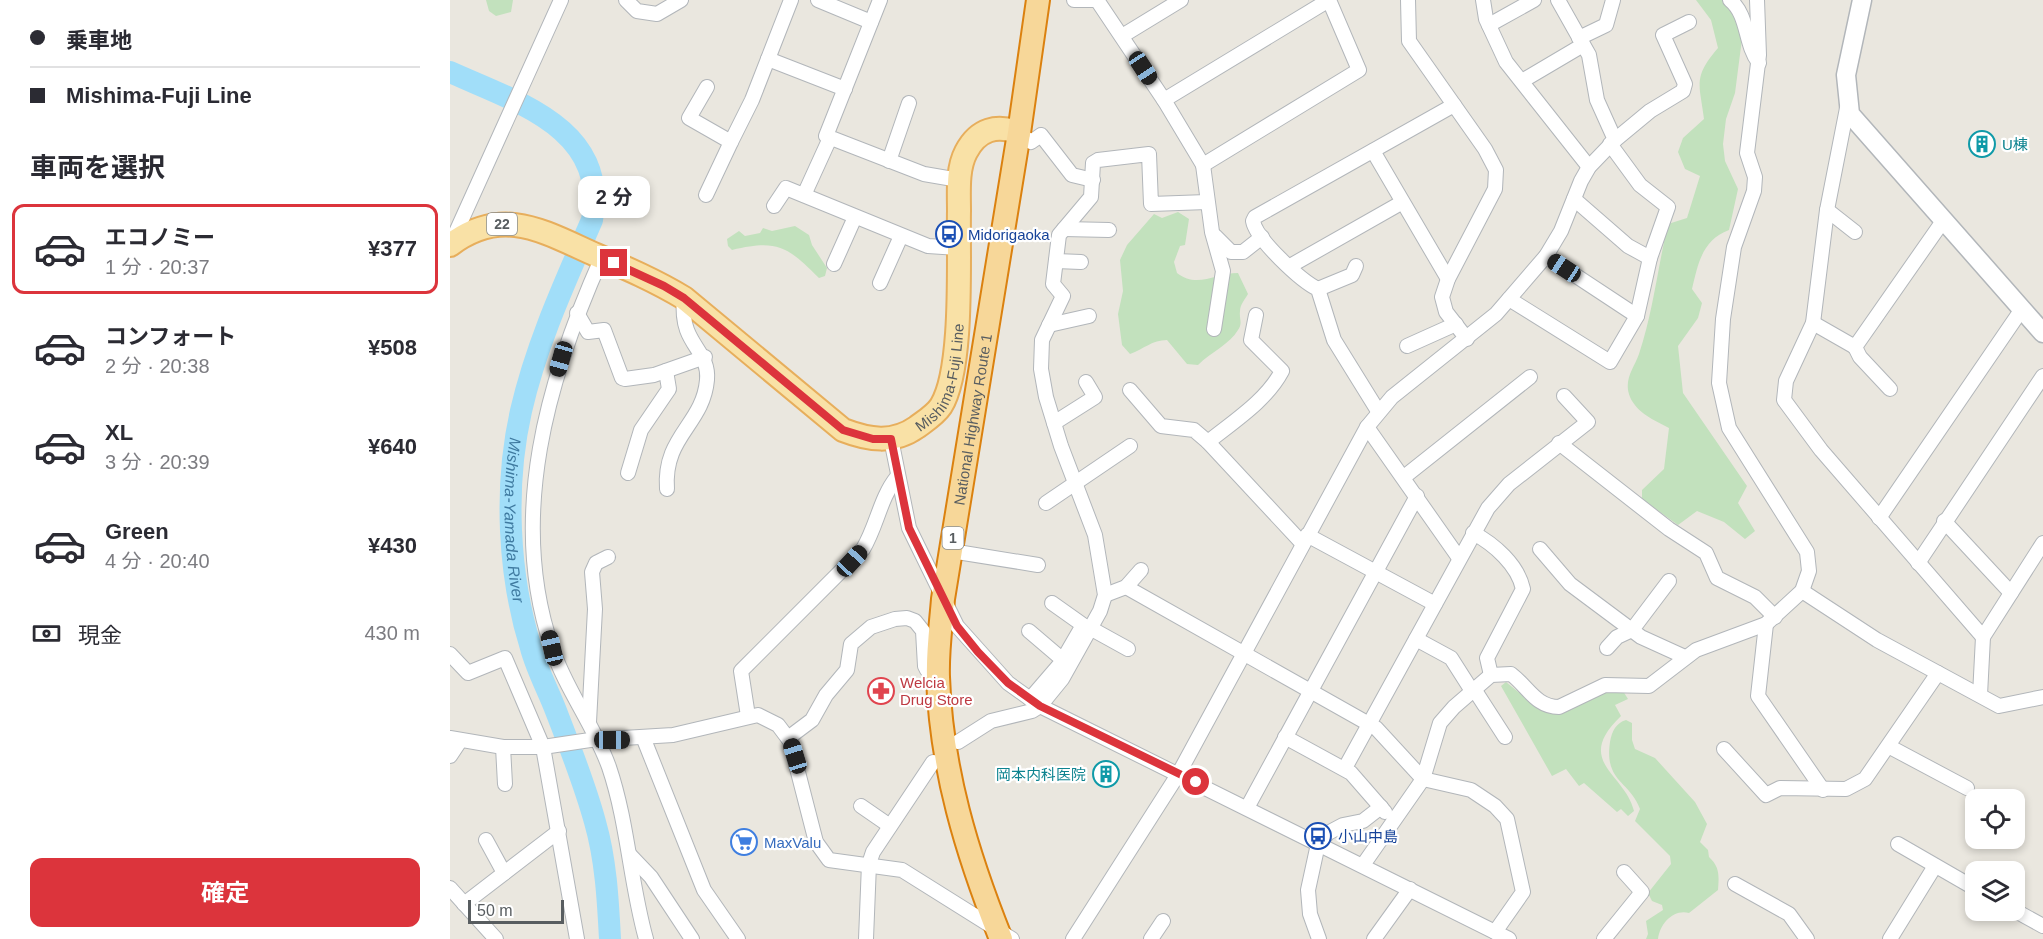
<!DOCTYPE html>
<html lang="ja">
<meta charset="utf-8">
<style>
:root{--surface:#fff;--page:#f7f7f7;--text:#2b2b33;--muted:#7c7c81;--line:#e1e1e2;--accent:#dc343c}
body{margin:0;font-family:Arial,"Noto Sans JP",sans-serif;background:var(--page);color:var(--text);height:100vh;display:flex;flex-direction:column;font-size:22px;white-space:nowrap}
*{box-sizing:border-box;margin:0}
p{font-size:20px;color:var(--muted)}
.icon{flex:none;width:33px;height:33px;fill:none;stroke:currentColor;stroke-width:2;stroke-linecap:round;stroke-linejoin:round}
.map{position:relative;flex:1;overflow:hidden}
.sheet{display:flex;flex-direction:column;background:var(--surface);width:450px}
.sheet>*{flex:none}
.guide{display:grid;align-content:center;height:132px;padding:0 30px;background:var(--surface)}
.tools{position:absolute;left:1515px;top:789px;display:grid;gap:12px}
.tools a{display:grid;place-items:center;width:60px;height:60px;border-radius:12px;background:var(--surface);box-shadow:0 3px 9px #0003;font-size:30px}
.scale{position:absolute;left:18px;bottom:15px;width:96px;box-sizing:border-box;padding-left:6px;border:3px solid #585d60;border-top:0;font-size:16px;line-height:21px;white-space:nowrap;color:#585d60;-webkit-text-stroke:4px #fff;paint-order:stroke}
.end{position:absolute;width:27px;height:27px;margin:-14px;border:8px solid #dc343c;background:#fff;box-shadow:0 0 0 3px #fff}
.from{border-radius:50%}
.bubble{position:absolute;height:42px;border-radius:12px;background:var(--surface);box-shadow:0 3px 9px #0003;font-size:20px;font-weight:700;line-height:42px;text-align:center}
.car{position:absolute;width:18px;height:36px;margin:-18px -9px;border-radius:8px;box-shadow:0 0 4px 2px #0007;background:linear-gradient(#222 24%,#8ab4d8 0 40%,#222 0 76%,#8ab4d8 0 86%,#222 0)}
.guide b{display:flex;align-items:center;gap:21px;height:57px;font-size:22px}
.guide b+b{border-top:2px solid var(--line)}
.guide i{width:15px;height:15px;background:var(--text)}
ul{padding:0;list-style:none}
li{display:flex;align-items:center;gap:18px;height:90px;margin:0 12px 9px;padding:0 18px;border:3px solid transparent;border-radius:12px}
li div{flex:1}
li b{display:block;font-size:22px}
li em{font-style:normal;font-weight:700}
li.on{border-color:var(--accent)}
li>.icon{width:54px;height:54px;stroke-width:1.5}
h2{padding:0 30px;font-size:27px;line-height:72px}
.pay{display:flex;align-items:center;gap:15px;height:66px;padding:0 30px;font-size:22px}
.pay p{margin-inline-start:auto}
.button{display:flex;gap:12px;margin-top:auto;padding:12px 30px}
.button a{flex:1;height:69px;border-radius:12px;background:var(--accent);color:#fff;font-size:24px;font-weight:700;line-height:69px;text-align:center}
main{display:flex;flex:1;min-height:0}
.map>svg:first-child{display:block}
.green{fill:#c2e1bd}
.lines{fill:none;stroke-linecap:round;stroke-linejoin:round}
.river{stroke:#a1def9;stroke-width:22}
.minor-casing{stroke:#b2b6ba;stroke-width:16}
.tertiary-casing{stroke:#b2b6ba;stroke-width:21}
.primary-casing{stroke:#e7ae5c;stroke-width:26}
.trunk-casing{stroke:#db810f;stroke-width:26}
.minor{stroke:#fff;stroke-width:14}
.tertiary{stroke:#fff;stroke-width:18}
.primary{stroke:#f9e1a6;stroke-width:22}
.trunk{stroke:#f7d799;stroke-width:22}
.route{stroke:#dc343c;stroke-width:8}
.labels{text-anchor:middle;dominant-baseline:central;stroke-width:4.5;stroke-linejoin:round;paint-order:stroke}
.shield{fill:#fff;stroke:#8a8e90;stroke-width:1.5}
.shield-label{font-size:14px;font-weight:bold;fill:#585d60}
.culture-label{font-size:15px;fill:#0d838f;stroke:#fff;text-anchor:start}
.transit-label{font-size:15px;fill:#164399;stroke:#fff;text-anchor:start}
.street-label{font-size:15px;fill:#585d60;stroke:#fff}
.health-label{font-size:15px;fill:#be3a42;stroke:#fff;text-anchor:start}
.shop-label{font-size:15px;fill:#366cbe;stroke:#fff;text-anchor:start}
.water-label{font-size:16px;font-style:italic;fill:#3f7aa0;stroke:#fff}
</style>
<main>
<section class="sheet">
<div class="guide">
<b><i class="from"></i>乗車地</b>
<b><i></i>Mishima-Fuji Line</b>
</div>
<h2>車両を選択</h2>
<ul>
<li class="on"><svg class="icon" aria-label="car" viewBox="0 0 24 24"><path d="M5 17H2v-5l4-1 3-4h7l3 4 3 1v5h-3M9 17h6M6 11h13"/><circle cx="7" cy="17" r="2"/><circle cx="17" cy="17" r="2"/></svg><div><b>エコノミー</b><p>1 分 · 20:37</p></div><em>¥377</em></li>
<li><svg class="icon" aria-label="car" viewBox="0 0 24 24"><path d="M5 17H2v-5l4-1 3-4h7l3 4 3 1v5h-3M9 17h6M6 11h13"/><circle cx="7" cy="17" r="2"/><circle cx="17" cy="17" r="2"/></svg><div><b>コンフォート</b><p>2 分 · 20:38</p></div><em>¥508</em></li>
<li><svg class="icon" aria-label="car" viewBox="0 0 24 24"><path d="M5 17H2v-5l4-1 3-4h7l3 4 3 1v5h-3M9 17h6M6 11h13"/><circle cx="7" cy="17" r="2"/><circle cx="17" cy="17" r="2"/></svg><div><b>XL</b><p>3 分 · 20:39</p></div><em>¥640</em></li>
<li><svg class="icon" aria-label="car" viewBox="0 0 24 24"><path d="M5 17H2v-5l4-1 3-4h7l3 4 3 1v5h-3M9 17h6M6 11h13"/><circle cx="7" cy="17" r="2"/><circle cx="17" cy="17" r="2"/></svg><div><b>Green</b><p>4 分 · 20:40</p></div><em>¥430</em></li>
</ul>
<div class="pay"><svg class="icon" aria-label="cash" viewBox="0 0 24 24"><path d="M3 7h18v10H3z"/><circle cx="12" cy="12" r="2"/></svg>現金<p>430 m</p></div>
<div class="button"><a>確定</a></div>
</section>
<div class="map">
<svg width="1593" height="939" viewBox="0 0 1593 939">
<rect width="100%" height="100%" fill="#eae7df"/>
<g class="green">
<path d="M36 0H63L61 12 46 16 39 11Z"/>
<path d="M1246 0H1281L1292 39 1285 93 1276 119 1273 144 1275 161 1288 189 1279 230C1252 240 1248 264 1242 289L1252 303 1248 318 1228 346 1233 393 1297 486 1288 503 1305 531 1295 539 1274 522 1247 511 1228 525 1192 499V490L1214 469 1219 428C1204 420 1187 413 1180 397 1173 380 1184 368 1189 354 1203 312 1208 266 1218 224L1237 218 1250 176 1235 169 1228 152 1233 138 1254 119C1250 85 1242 78 1268 48L1261 20Z"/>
<path d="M728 212 739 219 735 245 730 246 724 262 727 273C747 289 766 273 788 273L798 294C795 299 790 305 790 311 789 319 793 323 788 330 780 344 761 352 748 365L737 364 717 340C702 340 694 349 680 354L672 345 668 314 673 291 670 260 677 245 704 214 712 218Z"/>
<path d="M345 226 359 235 362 245 377 268 375 276 369 278C338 247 328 239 282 250L278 246 277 239 289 231 295 236 310 233 313 228 322 231Z"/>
<path d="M1056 682 1088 708 1101 714 1155 692 1173 691 1178 699 1165 705 1171 716C1123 762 1175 773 1184 811L1178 816 1171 809 1167 812 1134 783 1129 786 1116 769 1102 776 1051 686Z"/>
<path d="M1176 720 1182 723V740L1185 749 1205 758 1245 802 1257 824 1250 842 1258 850 1259 857C1270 867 1269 876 1268 890L1239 913C1223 909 1210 924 1208 939H1196L1198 934 1196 921 1213 910 1212 905 1202 901 1198 893 1221 864 1220 856 1185 821 1190 809C1180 781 1154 782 1160 742 1162 731 1166 723 1176 720Z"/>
</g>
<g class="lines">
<path class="river" id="s1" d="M0 72C66 102 159 128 142 220 115 282 86 345 71 411 54 486 58 575 81 648 87 670 98 690 106 711 120 747 135 785 145 822 156 860 158 901 160 939"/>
<defs>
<g id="minor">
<path d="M176 0 187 11 207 14 231 0"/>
<path d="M368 0 421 22"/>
<path d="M430 0 376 136 474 174 509 180"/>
<path d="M624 0H647L714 100 753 165 909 70 879 0"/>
<path d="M958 0 959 41 1035 149 1046 170 1045 189 998 279 992 297 996 312 1017 339"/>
<path d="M1033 0 1036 19 1056 62 1139 167"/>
<path d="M1108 0 1139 55 1147 100 1165 140"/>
<path d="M1280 0C1299 16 1294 43 1309 63"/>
<path d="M1039 25 1084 0"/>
<path d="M672 36 731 0"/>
<path d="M1129 38 1156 25 1163 0"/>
<path d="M318 59 395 89"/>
<path d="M1072 81 1133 45"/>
<path d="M257 87 239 118 281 142 302 100 341 0"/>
<path d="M714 100 879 0"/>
<path d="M1398 103 1377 210 1363 323 1336 381 1334 400 1371 450 1533 637"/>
<path d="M569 133 581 142 591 135 622 175 643 180"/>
<path d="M923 151 998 279"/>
<path d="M439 161 459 103"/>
<path d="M753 165 762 232 773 271 764 329"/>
<path d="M256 195 281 142"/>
<path d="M354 195 380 138"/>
<path d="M1124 199 1178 246 1200 258"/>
<path d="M324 206 336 188 478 246 508 248"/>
<path d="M1377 210 1405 232"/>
<path d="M614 229 659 230"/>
<path d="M765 236 781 252H793L812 237"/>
<path d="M2 241 111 0"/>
<path d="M1096 256 1187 316"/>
<path d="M152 257C98 378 57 517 102 648 116 690 144 725 159 767 178 823 180 882 196 939"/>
<path d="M606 261 631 262"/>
<path d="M384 264 405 217"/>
<path d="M840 266 951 203"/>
<path d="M430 283 451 236"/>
<path d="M868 289 902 275 906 266"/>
<path d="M1059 299 1160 362 1187 316 1200 258 1218 207 1190 185 1160 144"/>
<path d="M127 313 138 332 154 330 172 378 175 379 204 375 255 357"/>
<path d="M1363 323 1405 347 1493 221"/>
<path d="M599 325 639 316"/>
<path d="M957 346 1006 324"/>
<path d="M1405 347 1410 357 1440 389"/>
<path d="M680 390 711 426 744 430 758 442 852 543"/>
<path d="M928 411 884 340 868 289C851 281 806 239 803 221L805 217 1004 105"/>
<path d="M604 423 645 397 636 382"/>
<path d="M917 427 1009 558"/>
<path d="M441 439 459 528 507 626 558 683 590 706 1059 939"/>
<path d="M758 442C784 421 816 401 832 371L801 340 806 315"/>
<path d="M1109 443 1219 529 1256 553 1267 578 1305 597 1325 617"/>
<path d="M178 473 191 430 219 389 216 371"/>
<path d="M954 477 1080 377"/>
<path d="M217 489C213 436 253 425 257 380 259 358 244 349 237 330 233 319 233 309 234 298"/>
<path d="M596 503 680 446"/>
<path d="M1429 518 1572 309"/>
<path d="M1494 521 1561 593"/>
<path d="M1023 533C1044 544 1068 565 1073 589L1037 658 1041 675"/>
<path d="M857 535 985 604"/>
<path d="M1090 549 1120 584 1191 637 1235 657"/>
<path d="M501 551 588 565"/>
<path d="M1468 563 1593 376"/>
<path d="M676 587 926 728 973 779 1021 790 1045 806 1057 819 1073 892 1045 932"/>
<path d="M1352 591 1427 640 1549 706 1593 697"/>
<path d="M655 595 676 587 691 570"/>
<path d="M1316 624 1308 696 1373 790"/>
<path d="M640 628 678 649"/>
<path d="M579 631 613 660"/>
<path d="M966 639 1001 658 1022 691"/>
<path d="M1157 648 1167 637 1182 630 1219 581"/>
<path d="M0 654 18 673 55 658 93 747 127 939"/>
<path d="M1024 689 1055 737"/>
<path d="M1530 695 1533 637 1593 543"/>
<path d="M580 699 611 663 633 625 602 603"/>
<path d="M298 716 291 671 413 549C427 526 430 498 447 477"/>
<path d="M139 722 145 609 142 572 146 563 158 557"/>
<path d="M193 737 254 890 288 939"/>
<path d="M835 737 901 773 935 812"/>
<path d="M0 738 53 747H93L140 740 223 735 308 715 328 725 340 741 366 842 379 860 452 870 562 939"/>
<path d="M338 738 362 720 376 695 397 670 401 644 421 627 445 619 457 618 465 621 473 631 475 666 477 670 488 674"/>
<path d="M508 742 541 721 582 711 590 706 612 679 650 611 655 595 645 535 611 446 596 397 591 369 592 340 613 296 603 284 609 235 641 197 643 163 648 160 699 154 701 204 757 202"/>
<path d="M53 747 55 784"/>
<path d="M1440 747 1517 788"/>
<path d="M1274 749 1316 795 1330 788 1396 789 1415 779 1488 673"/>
<path d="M0 756 10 741"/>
<path d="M895 768 1038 508 1059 484 1138 422 1114 396"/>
<path d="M411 806 440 826"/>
<path d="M797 808 967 496"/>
<path d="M36 840 54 873"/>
<path d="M1448 844 1526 889"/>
<path d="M180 855 201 877 242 939"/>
<path d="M913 865 973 779 990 723 1004 707 1041 675 1061 674C1078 687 1086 707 1109 707L1155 685 1199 686 1246 650 1316 624 1352 591 1359 571 1357 552 1279 428 1269 383 1273 319 1284 247 1304 191 1305 177 1297 153 1309 55 1307 0"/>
<path d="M1285 884 1339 914 1357 939"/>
<path d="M0 888 46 939"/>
<path d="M14 904 109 831"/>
<path d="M1564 910 1593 926"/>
<path d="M416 939 419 864 423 852 483 762"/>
<path d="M623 939 729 773 917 427 942 397 1046 314 1096 256 1111 231 1131 181 1139 167 1165 140 1200 111 1233 91 1235 84 1213 35 1239 22"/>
<path d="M701 939 713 921"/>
<path d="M869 939 860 914 858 890 868 844 878 833 893 825 913 821 931 807"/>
<path d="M924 939 960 889"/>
<path d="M1154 939 1192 892 1174 872"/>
<path d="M1440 939 1485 866"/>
</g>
<path id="tertiary" d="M1412 0 1396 75 1400 114 1593 333"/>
<g id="primary">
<path id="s2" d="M0 245C53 205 94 232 146 255 176 268 206 281 234 298L393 430C419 440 443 444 467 427 475 421 485 415 491 406 514 369 508 256 509 211 509 192 507 169 516 152 528 129 547 124 569 133"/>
</g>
<g id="trunk">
<path id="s3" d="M551 939C517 854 491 769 488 677 487 651 491 625 493 599L569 133 588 0"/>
</g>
</defs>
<use href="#minor" class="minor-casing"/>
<use href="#tertiary" class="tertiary-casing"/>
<use href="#primary" class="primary-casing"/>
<use href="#trunk" class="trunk-casing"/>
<use href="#minor" class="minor"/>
<use href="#tertiary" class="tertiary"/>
<use href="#primary" class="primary"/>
<use href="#trunk" class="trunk"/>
</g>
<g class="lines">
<path class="route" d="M164 263 214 286 234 298 393 430 423 439H441L459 528 507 626 528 652 558 683 590 706 746 782"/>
</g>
<defs>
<symbol id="building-ring" viewBox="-11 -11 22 22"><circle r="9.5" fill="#fff" stroke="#0f9aa8" stroke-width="1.5"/><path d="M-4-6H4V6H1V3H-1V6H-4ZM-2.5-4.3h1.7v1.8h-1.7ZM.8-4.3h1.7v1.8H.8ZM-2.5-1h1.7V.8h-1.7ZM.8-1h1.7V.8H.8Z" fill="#0f9aa8"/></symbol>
<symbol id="bus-ring" viewBox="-11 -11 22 22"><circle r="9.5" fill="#fff" stroke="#1a4fb4" stroke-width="1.5"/><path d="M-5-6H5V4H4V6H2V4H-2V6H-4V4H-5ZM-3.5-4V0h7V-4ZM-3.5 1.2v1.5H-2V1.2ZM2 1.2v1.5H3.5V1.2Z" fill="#1a4fb4"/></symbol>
<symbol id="pharmacy-ring" viewBox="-11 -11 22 22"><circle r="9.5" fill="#fff" stroke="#e0444e" stroke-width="1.5"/><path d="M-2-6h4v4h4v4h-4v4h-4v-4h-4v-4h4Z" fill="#e0444e"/></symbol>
<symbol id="supermarket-ring" viewBox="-11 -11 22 22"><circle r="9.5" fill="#fff" stroke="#3f7fe0" stroke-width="1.5"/><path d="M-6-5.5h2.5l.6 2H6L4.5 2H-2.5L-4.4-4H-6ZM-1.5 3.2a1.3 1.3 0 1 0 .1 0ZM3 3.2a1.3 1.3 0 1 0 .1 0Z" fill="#3f7fe0"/></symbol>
</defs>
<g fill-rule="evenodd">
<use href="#building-ring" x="1517" y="129" width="30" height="30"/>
<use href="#bus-ring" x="484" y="219" width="30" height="30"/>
<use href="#pharmacy-ring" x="416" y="676" width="30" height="30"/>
<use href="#building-ring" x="641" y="759" width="30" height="30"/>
<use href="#bus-ring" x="853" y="821" width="30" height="30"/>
<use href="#supermarket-ring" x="279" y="827" width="30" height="30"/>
</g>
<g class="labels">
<g class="shield">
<rect x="37" y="213" width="30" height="22" rx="4.5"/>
<rect x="492.5" y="527" width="21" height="22" rx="4.5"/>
</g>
<g class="shield-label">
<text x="52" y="224">22</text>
<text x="503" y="538">1</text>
</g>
<g class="culture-label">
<text x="1552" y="144">U棟</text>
<text x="636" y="774" text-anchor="end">岡本内科医院</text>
</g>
<g class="transit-label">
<text x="518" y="234">Midorigaoka</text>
<text x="888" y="836">小山中島</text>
</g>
<g class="street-label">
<text stroke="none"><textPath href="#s2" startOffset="597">Mishima-Fuji Line</textPath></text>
<text stroke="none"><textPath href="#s3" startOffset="531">National Highway Route 1</textPath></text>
</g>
<g class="health-label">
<text x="450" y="682">Welcia<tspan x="450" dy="17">Drug Store</tspan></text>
</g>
<g class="shop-label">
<text x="314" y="842">MaxValu</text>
</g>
<g class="water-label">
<text stroke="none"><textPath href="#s1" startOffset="540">Mishima-Yamada River</textPath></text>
</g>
</g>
</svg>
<div class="tools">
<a><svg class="icon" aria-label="locate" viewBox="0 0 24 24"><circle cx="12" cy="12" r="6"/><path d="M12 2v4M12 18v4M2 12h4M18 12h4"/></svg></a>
<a><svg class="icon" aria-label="layers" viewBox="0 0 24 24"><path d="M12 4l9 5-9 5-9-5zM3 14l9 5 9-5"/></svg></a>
</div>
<div class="scale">50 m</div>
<i class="end from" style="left:746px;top:782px"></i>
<i class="end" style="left:164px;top:263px"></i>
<div class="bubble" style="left:128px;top:176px;width:72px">2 分</div>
<i class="car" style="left:693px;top:68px;rotate:147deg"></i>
<i class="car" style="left:1114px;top:268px;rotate:303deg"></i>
<i class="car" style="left:111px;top:359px;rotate:196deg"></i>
<i class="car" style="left:402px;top:561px;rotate:43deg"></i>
<i class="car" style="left:102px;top:648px;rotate:347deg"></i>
<i class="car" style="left:162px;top:740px;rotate:90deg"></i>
<i class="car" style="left:345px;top:756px;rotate:343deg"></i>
</div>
</main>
